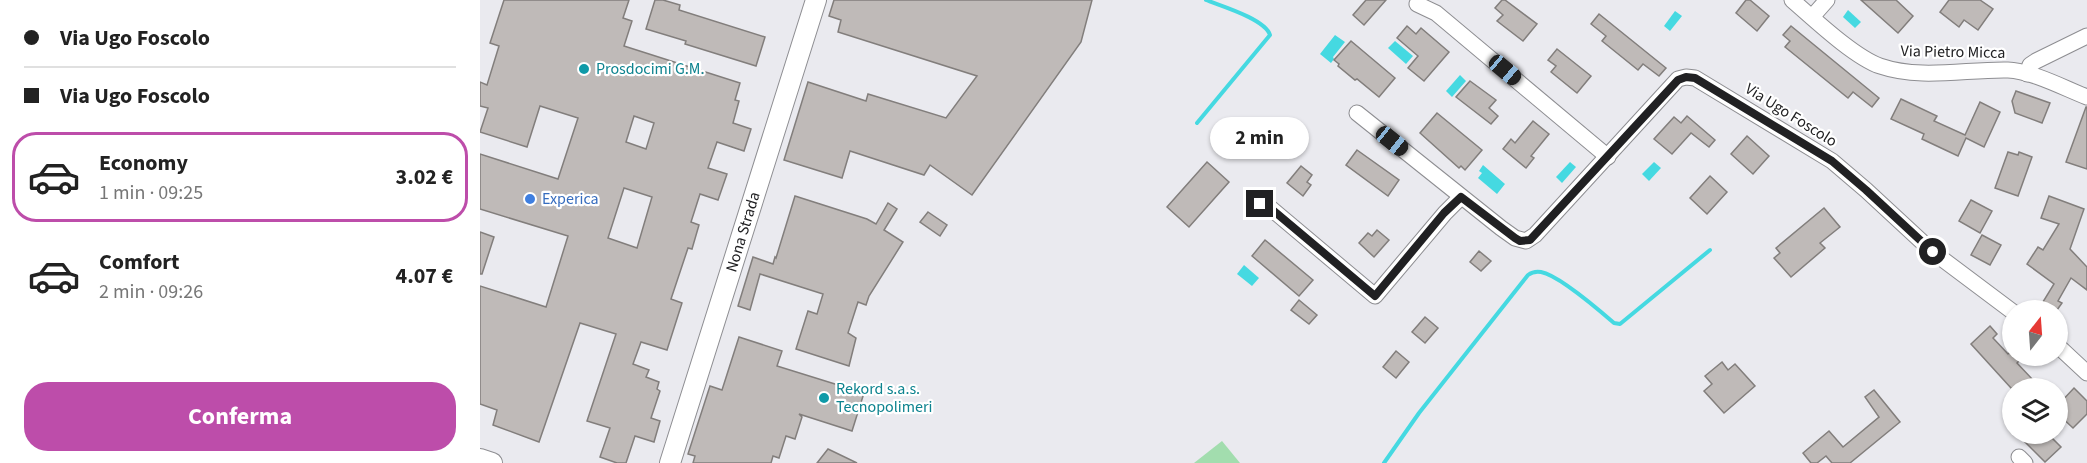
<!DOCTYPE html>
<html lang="it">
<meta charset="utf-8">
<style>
:root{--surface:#fff;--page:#f6f6f6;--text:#222;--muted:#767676;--line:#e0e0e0;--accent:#bd4daa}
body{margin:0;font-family:"Source Sans 3",sans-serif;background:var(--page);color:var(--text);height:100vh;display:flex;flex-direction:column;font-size:22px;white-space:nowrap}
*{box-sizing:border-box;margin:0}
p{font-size:20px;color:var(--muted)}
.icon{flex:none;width:33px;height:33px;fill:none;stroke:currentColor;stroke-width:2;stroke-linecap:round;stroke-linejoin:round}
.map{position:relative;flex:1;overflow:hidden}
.drawer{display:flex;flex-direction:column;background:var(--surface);width:480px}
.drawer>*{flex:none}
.guide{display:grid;align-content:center;height:132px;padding:0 24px;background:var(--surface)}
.needle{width:39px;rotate:17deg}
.fabs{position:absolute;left:1522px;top:300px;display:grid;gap:12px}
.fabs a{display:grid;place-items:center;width:66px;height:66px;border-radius:50%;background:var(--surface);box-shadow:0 2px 4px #0004;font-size:30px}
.end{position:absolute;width:27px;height:27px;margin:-14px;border:8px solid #212123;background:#fff;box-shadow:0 0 0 3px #fff}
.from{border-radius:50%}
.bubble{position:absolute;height:42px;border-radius:21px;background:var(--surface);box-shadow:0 2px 4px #0004;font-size:20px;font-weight:700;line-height:42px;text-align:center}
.car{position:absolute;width:18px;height:36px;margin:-18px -9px;border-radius:8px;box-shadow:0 0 4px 2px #0007;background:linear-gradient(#222 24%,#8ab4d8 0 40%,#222 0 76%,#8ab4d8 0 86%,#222 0)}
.guide b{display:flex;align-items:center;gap:21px;height:57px;font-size:22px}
.guide b+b{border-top:2px solid var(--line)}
.guide i{width:15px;height:15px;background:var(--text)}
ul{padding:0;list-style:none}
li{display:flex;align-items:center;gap:18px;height:90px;margin:0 12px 9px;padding:0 12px;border:3px solid transparent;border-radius:24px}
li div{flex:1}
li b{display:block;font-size:22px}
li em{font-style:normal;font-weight:700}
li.current{border-color:var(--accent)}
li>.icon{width:54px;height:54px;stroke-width:1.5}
.primary-button{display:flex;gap:12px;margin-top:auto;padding:12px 24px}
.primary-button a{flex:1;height:69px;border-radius:24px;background:var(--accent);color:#fff;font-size:24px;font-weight:700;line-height:69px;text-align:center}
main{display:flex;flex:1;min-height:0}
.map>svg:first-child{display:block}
.green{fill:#a2ddae}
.water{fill:#45d9e1}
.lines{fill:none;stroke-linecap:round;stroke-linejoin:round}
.stream{stroke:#45d9e1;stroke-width:4}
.building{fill:#bfbab8;stroke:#827e7c;stroke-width:1.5;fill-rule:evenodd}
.minor-casing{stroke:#8e8e92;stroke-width:17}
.tertiary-casing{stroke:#8e8e92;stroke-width:22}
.minor{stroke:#fff;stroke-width:15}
.tertiary{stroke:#fff;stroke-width:20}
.route{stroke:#212123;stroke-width:8}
.culture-dot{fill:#0f9aa8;stroke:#fff;stroke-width:2}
.shop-dot{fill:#3f7fe0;stroke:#fff;stroke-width:2}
.labels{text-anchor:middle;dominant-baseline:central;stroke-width:4.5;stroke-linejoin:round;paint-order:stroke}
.street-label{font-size:16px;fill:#212123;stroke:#fff}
.culture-label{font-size:16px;fill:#0d838f;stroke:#fff;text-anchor:start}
.shop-label{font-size:16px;fill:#366cbe;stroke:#fff;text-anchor:start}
</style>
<main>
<section class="drawer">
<div class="guide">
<b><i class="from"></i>Via Ugo Foscolo</b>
<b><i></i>Via Ugo Foscolo</b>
</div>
<ul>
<li class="current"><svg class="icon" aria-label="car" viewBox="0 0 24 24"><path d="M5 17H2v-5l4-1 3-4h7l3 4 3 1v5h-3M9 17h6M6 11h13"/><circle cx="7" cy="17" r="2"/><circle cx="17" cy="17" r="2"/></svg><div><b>Economy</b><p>1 min · 09:25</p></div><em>3.02 €</em></li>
<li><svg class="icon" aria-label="car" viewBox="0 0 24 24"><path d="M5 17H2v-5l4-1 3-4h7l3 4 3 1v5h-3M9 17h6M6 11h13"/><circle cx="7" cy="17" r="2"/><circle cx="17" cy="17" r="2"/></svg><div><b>Comfort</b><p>2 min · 09:26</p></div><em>4.07 €</em></li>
</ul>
<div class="primary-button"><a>Conferma</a></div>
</section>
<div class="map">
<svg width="1607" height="463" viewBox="0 0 1607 463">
<rect width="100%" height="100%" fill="#eaeaef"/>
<path class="green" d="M742 441 760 463H714Z"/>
<g class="water">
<path d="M1368 10 1381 22 1375 28 1363 17Z"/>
<path d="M1195 11 1202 16 1190 31 1184 26Z"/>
<path d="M855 35 865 42 853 57 854 59 851 63 840 54Z"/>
<path d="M915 41 933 56 926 64 908 48Z"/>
<path d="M980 75 986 81 972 97 966 91Z"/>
<path d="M1090 162 1096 167 1082 183 1076 177Z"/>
<path d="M1174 162 1181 168 1169 181 1162 174Z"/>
<path d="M1003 165 1025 184 1017 194 998 178 1002 173 999 171Z"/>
<path d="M764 265 779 278 772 286 757 274Z"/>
</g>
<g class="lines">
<g class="stream">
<path d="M717 123 790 35C785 19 741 6 726 0"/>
<path d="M904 463 939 413 1048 275C1052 272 1055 271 1061 272 1078 275 1119 310 1134 323L1140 324 1230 250"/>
</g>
</g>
<g class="building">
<path d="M24 0H149L143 18 152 21 144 46 260 83 255 100 259 101 253 123 271 129 264 151 237 142 228 168 247 174 238 200 220 194 211 222 219 225 212 249 208 248 191 299 202 303 187 350 161 342 153 364 169 370 166 377 179 382 177 389 180 391 171 418 180 421 174 442 155 436 146 463H137L120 457 130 428 107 421 136 334 100 323 59 442 13 425 17 410 0 404V286L66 307 88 236 0 209V154L78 179 98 118 60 106 47 147 0 132 8 108 0 106V82L7 85 19 46 10 43ZM154 116 174 123 166 149 146 142ZM144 188 172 197 157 248 128 238Z"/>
<path d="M175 0H183L200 5 199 10 285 37 276 66 205 44 206 41 166 29Z"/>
<path d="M354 0H612L601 42 492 195 450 165 444 175 370 151 362 178 304 160 328 82 386 101 388 94 466 118 497 76 358 32 361 20 349 16Z"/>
<path d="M886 0H906L884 25 873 15Z"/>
<path d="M1022 0H1025L1057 24 1043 41 1017 21 1023 15 1015 8Z"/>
<path d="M1266 0H1270L1289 16 1277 31 1256 13Z"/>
<path d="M1381 0H1416L1433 16 1418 33Z"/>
<path d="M1469 0H1500L1513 9 1498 30 1484 20 1479 27 1460 12Z"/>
<path d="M1119 14 1186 68 1179 76 1163 64 1158 70 1122 41 1126 36 1111 24Z"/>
<path d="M927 26 936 34 941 28 969 52 944 81 928 68 938 56 917 38Z"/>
<path d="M1311 26 1399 98 1392 107 1373 92 1368 98 1305 47 1310 41 1303 35Z"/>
<path d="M871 41 915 78 899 97 877 79 875 80 858 66 859 64 854 60Z"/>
<path d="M1077 49 1111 76 1097 93 1071 72 1076 66 1068 60Z"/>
<path d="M990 81 1016 100 1009 108 1018 116 1011 124 976 97Z"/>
<path d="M1536 91 1570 103 1562 123 1535 113 1532 101Z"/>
<path d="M1421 99 1457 116 1454 121 1485 135 1500 102 1520 112 1504 147 1486 138 1478 156 1442 139 1444 134 1411 119Z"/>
<path d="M1606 107H1607V169L1586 162Z"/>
<path d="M957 113 1002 150 985 170 981 166 979 168 940 133Z"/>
<path d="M1207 116 1235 140 1229 147 1211 133 1192 154 1174 139 1194 117 1201 123Z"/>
<path d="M1053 121 1069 134 1051 156 1054 158 1046 168 1023 149 1031 139 1035 143Z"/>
<path d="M1267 136 1289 156 1273 174 1251 154Z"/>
<path d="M877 150 919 180 908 196 866 165Z"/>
<path d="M1528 152 1538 155 1539 152 1552 157 1538 196 1515 188Z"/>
<path d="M727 162 749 182 709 227 687 207Z"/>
<path d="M821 166 832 175 827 182 831 185 823 196 807 183Z"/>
<path d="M1230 176 1247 192 1227 214 1210 198Z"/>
<path d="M315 196 387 219 396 224 408 203 417 209 404 230 423 242 389 296 386 305 378 302 368 333 376 338 369 366 316 349 328 311 337 314 343 294 280 274 270 310 258 306 273 257 293 264 295 257 296 258Z"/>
<path d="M1569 196 1604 209 1590 249 1607 267V290L1591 278 1578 301 1582 303 1577 310H1558L1574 284 1547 264 1558 247 1563 250 1579 224 1561 218Z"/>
<path d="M1491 200 1512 211 1500 233 1479 221Z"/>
<path d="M1344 208 1360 227 1340 243 1345 248 1311 277 1294 258 1300 253 1296 248Z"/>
<path d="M448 212 467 225 460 236 440 222Z"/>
<path d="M897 230 909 240 894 257 879 243 888 233 892 236Z"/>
<path d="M0 232 14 237 2 274H0Z"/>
<path d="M1502 235 1521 245 1510 265 1491 255Z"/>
<path d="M785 240 833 280 819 296 772 256Z"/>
<path d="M999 251 1011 261 1001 271 990 262Z"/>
<path d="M819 300 837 315 829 324 811 310Z"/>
<path d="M945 317 958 328 945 343 932 332Z"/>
<path d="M1510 326 1517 334 1513 338 1528 354 1533 349V356H1538L1541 359 1537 363 1554 381 1546 388H1531L1491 344Z"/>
<path d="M259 337 302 351 297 366 384 393 372 431 319 414 322 417 315 439 306 436 299 458 293 456 291 463H213L215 456 208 454 230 386 242 390Z"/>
<path d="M916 351 929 362 916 378 903 367Z"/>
<path d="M1242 362 1248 370 1255 364 1275 386 1244 413 1224 391 1232 384 1225 376Z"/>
<path d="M1594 388 1607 401V414L1593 428 1578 414V405Z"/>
<path d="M1394 390 1420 422 1370 463H1352L1346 456 1337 463H1331L1323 453 1349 431 1363 447 1399 417 1385 397Z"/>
<path d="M1537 434H1568L1581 447 1565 462Z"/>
<path d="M348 449 377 463H337Z"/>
</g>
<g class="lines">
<defs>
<g id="minor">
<path d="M1312 0C1334 19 1374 57 1400 66 1441 80 1486 69 1528 70 1552 71 1584 88 1607 97"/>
<path d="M937 4 956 13 1128 157"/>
<path d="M1332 17 1347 0"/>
<path d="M1547 74 1550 65 1556 61 1607 36"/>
<path d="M877 113 1021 228 1035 238 1046 241 1055 235 1198 79 1206 77 1215 78 1352 161 1386 190 1453 252 1533 312"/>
<path d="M780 204 788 206 895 296 965 213 981 197"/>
<path d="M1578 346 1607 373"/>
<path d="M1539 457 1545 463"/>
</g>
<g id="tertiary">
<path d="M0 459 12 463"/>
<path d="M190 463 336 0"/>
</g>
</defs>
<use href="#minor" class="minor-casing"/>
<use href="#tertiary" class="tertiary-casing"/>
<use href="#minor" class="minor"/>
<use href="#tertiary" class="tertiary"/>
</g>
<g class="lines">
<path class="route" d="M780 204 788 206 895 296 964 213 981 197 1035 238 1040 241 1050 240 1198 80 1206 77 1215 78 1352 161 1386 190 1453 252"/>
</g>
<g class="culture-dot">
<circle cx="104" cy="69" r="6"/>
<circle cx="344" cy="398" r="6"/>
</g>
<circle class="shop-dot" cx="50" cy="199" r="6"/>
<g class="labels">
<g class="street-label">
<text transform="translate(1473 52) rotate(1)">Via Pietro Micca</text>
<text transform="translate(1311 115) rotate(32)">Via Ugo Foscolo</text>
<text transform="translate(263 232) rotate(-73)">Nona Strada</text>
</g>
<g class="culture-label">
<text x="116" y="69">Prosdocimi G.M.</text>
<text x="356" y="389">Rekord s.a.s.<tspan x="356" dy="18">Tecnopolimeri</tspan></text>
</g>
<g class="shop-label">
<text x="62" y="199">Experica</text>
</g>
</g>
</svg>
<div class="fabs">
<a><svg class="needle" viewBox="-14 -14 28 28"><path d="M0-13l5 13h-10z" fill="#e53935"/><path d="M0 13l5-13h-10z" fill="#767676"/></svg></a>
<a><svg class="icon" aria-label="layers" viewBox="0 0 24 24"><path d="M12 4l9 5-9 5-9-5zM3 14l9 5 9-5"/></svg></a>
</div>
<i class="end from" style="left:1453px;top:252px"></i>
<i class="end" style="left:780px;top:204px"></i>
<div class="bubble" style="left:730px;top:117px;width:99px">2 min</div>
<i class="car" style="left:1025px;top:70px;rotate:130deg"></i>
<i class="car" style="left:912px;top:141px;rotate:129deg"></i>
</div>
</main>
